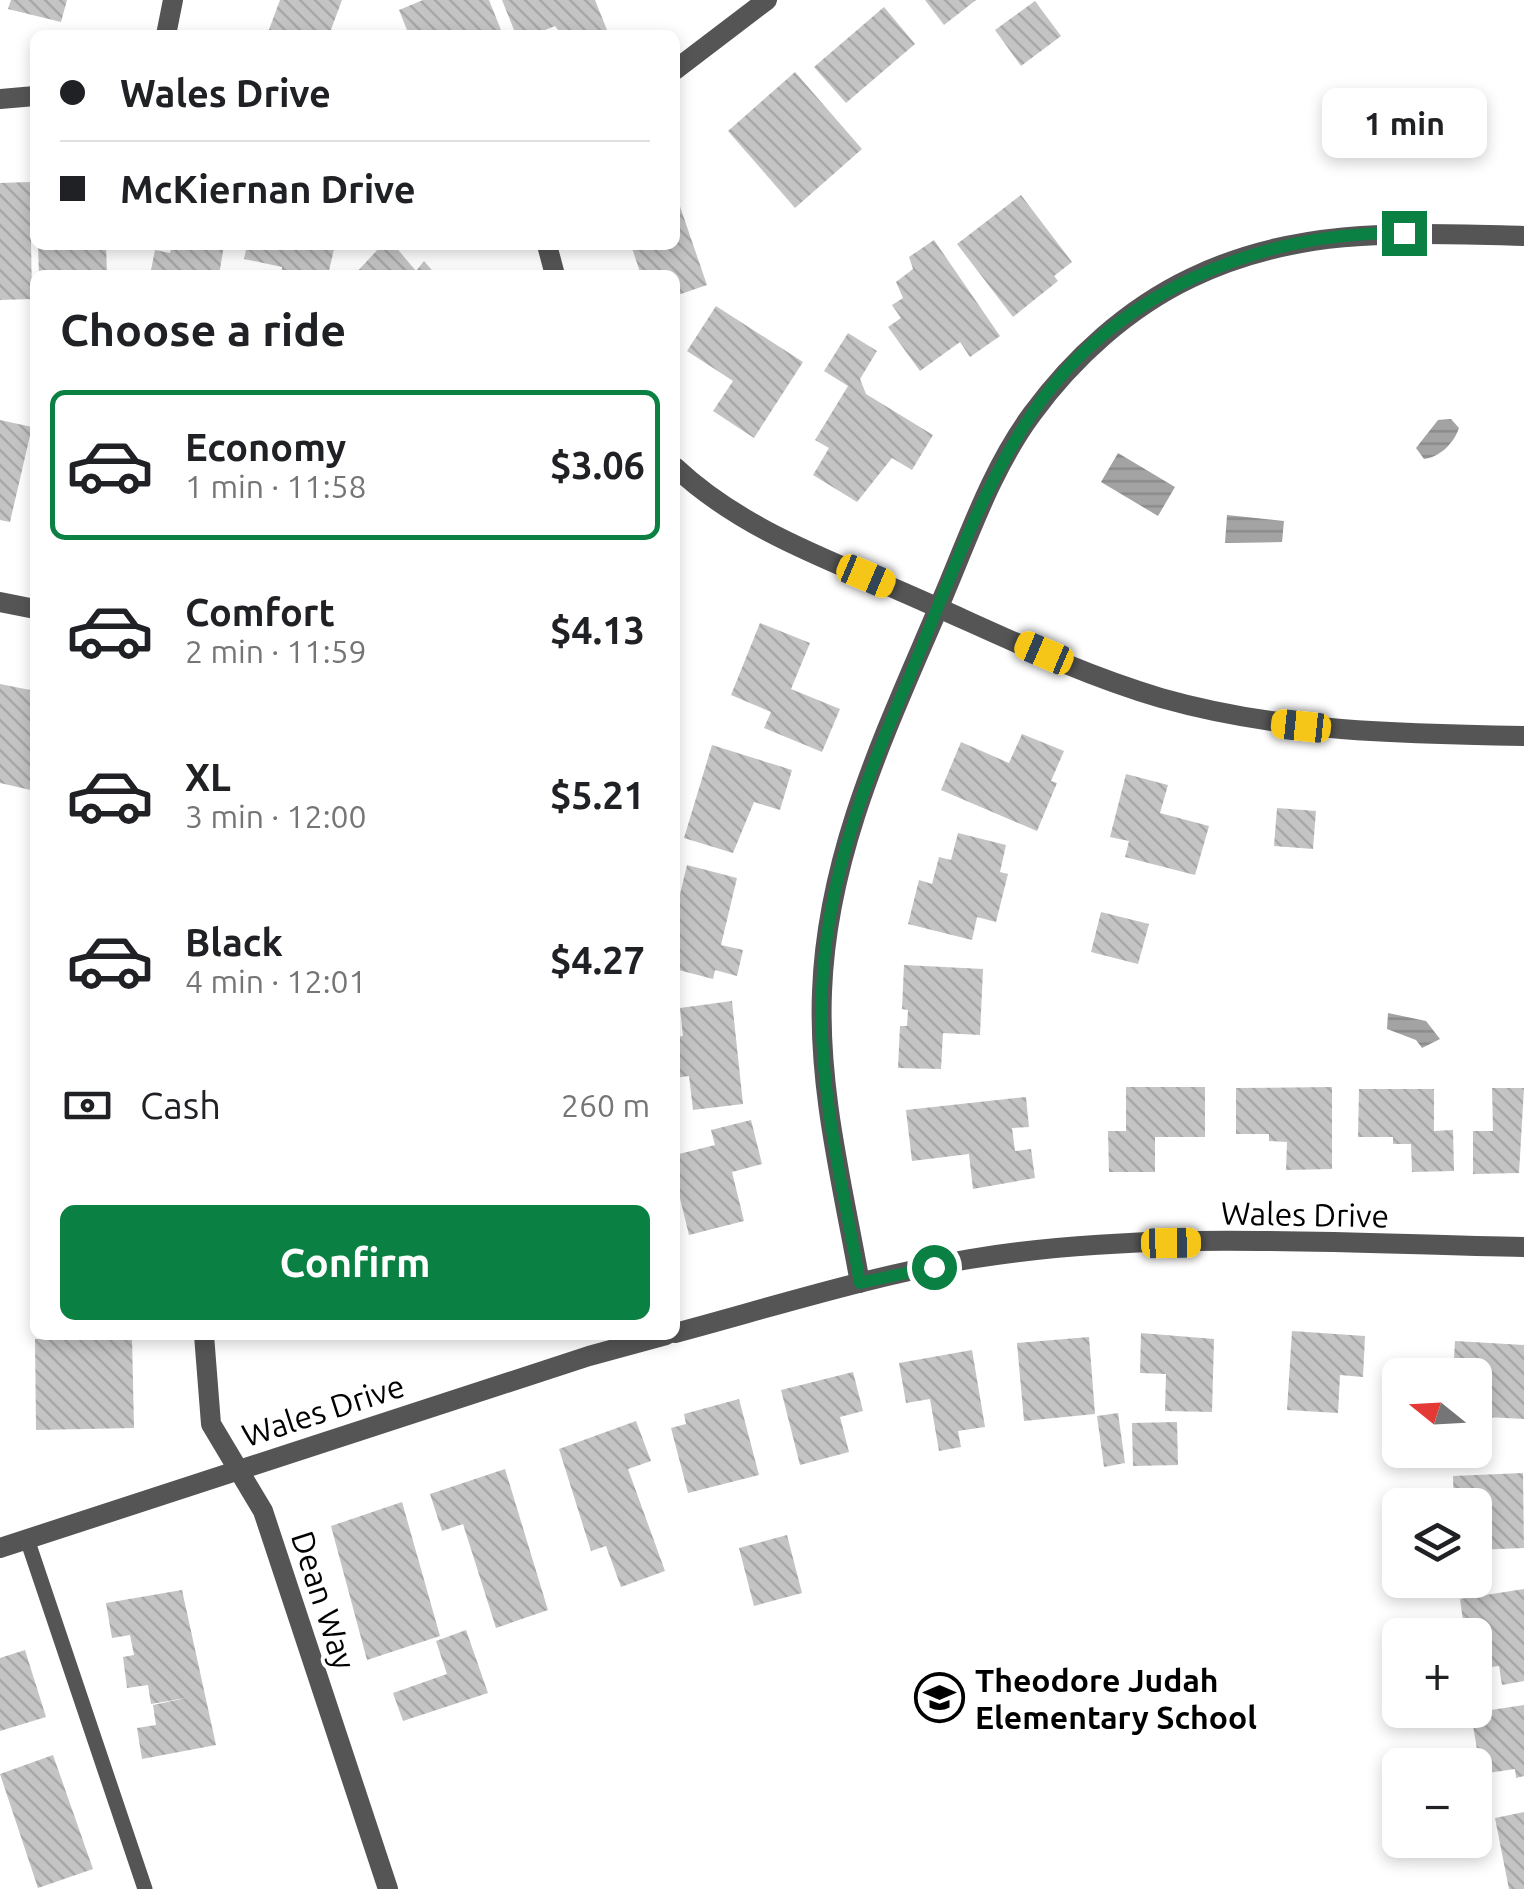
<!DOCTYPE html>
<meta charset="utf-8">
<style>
:root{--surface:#fff;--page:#f6f6f6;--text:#202124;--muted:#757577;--line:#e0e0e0;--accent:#0b8043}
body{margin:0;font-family:Ubuntu,sans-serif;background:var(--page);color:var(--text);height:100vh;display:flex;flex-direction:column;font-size:38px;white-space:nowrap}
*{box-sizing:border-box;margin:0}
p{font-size:32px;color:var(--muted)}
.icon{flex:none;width:55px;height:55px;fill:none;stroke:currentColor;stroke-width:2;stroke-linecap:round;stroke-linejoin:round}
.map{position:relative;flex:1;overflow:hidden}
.sheet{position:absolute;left:30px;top:270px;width:650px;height:1070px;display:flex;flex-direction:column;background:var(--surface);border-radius:15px;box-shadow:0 5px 15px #0003}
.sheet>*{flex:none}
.banner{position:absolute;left:30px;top:30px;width:650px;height:220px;border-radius:15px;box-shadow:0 5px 15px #0003;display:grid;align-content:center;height:220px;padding:0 30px;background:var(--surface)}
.needle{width:65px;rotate:288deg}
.buttons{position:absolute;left:1382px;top:1358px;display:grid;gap:20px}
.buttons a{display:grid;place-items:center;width:110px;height:110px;border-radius:15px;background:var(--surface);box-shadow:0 5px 15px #0003;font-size:50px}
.end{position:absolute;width:45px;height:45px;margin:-22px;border:12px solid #0b8043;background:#fff;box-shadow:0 0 0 5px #fff}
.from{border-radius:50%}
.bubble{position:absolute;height:70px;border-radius:15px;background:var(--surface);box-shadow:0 5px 15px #0003;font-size:32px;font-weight:700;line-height:70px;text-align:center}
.car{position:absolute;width:30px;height:60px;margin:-30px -15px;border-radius:12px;box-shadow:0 0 8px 2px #0007;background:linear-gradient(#f5c518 24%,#345 0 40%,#f5c518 0 76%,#345 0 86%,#f5c518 0)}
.banner b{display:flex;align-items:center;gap:35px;height:95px;font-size:38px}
.banner b+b{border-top:2px solid var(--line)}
.banner i{width:25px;height:25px;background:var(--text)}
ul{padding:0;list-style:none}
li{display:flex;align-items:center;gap:30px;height:150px;margin:0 20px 15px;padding:0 10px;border:5px solid transparent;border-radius:15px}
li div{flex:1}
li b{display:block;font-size:38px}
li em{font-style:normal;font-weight:700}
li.active{border-color:var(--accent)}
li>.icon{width:90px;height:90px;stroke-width:1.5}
h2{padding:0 30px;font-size:45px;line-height:120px}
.pay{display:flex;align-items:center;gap:25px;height:110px;padding:0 30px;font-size:38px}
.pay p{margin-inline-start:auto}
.action{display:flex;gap:20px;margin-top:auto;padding:20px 30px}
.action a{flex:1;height:115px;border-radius:15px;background:var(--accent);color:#fff;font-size:40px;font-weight:700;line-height:115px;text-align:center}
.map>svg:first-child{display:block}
.water{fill:url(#water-rules)}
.building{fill:url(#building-back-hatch)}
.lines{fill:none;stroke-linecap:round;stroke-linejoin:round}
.service{stroke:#555;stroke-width:15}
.minor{stroke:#555;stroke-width:20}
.route{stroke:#0b8043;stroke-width:12}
.labels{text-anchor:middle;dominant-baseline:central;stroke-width:8;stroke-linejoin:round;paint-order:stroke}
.street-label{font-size:32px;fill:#000;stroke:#fff}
.poi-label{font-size:32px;font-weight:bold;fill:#000;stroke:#fff;text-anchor:start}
</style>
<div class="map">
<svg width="1524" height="1889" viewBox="0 0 1524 1889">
<defs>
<pattern id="water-rules" width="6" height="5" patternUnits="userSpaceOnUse" patternTransform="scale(2.5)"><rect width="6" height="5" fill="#a3a3a3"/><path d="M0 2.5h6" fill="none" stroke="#8b8b8b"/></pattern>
<pattern id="building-back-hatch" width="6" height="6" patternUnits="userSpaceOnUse" patternTransform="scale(2.5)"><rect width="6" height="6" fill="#c4c4c4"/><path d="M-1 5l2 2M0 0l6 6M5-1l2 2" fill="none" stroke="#a7a7a7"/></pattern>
</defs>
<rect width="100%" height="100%" fill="#fff"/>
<g class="water">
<path d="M1451 419 1459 428C1454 443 1440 457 1424 459L1416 448 1438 420Z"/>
<path d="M1118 453 1175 487 1158 516 1101 482Z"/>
<path d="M1227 515 1284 521 1282 542 1225 543Z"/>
<path d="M1388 1013 1426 1021 1440 1039 1422 1048 1416 1040 1387 1029Z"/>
</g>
<g class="building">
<path d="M11 0H67L61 22 8 9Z"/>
<path d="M280 0H342L329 35H267Z"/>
<path d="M423 0H489L503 35H409L399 10Z"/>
<path d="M502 0H595L607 30 594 35H562L555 26 533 35H516Z"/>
<path d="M925 0H976L944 25Z"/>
<path d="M1035 1 1061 36 1021 66 995 30Z"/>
<path d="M884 7 915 44 846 103 814 67Z"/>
<path d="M795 72 862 149 795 208 728 131Z"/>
<path d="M30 182 32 299 0 300V183Z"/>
<path d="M675 192 707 285 675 296V275H641L631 245H675Z"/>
<path d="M1021 195 1072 262 1054 276 1058 281 1013 317 957 244Z"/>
<path d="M934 240 1000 336 970 357 960 342 920 371 888 327 901 318 892 305 903 298 896 282 913 269 909 257Z"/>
<path d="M38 245H106L107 275H39Z"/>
<path d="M172 245H224L219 275H150L155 250 170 253Z"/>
<path d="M247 245H335L328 275H281L282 267 244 259Z"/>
<path d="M382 245H394L416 271 424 261 436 275H354Z"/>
<path d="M716 306 803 362 754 438 713 411 733 381 687 351Z"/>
<path d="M848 333 877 351 860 379 866 394 933 435 912 470 892 458 857 502 813 475 829 448 815 440 848 386 824 371Z"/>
<path d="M0 420 32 427 10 522 0 520Z"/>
<path d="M760 623 810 643 791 689 840 709 822 752 764 728 771 712 731 695Z"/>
<path d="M0 684 35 691V791L0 783Z"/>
<path d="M1022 734 1064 751 1051 781 1057 783 1037 831 941 790 961 742 1009 763Z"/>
<path d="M712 745 792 770 780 810 754 802 733 853 684 838Z"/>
<path d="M1126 774 1168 785 1160 813 1209 826 1195 875 1125 857 1129 841 1110 837Z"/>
<path d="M1277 808 1316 811 1313 849 1274 846Z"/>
<path d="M958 833 1006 845 1000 872 1008 874 996 922 977 917 972 940 908 924 919 880 932 884 939 857 951 860Z"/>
<path d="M687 865 737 878 721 945 743 950 737 976 715 970 713 979 675 969V915Z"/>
<path d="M1101 912 1149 924 1138 964 1091 952Z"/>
<path d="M904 965 983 969 980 1035 943 1033 941 1069 898 1068 900 1026H907L908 1010 902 1009Z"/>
<path d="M732 1001 743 1104 693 1110 689 1076 675 1078V1037L683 1036 680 1008Z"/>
<path d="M1126 1087H1205V1137H1155V1172H1109L1108 1131H1126Z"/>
<path d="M1332 1087V1169L1286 1170 1287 1142 1269 1141V1134H1236V1088Z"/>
<path d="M1492 1088H1524L1519 1173 1473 1174V1131H1493Z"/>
<path d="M1359 1089H1434V1131L1453 1130 1454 1171 1412 1172 1411 1144H1393V1137H1358Z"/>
<path d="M1026 1097 1029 1127 1012 1128 1015 1151 1031 1149 1035 1178 973 1189 969 1154 912 1161 906 1110Z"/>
<path d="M751 1120 762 1164 732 1172 744 1221 689 1235 675 1178V1155L715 1145 711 1130Z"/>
<path d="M1292 1331 1365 1336 1363 1377 1340 1375 1338 1413 1287 1410Z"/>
<path d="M1141 1333 1214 1339 1212 1412 1165 1411 1166 1374 1140 1373Z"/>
<path d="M132 1337 134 1428 36 1430 35 1339Z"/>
<path d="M1089 1337 1095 1414 1024 1421 1017 1343Z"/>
<path d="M1455 1341 1524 1345V1419L1486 1417 1487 1393H1475V1375H1453Z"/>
<path d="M972 1350 985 1427 958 1431 961 1447 939 1451 930 1399 906 1403 899 1363Z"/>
<path d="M853 1372 863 1411 840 1417 849 1452 800 1465 781 1390Z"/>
<path d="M739 1399 759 1475 688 1493 671 1428 686 1424 684 1414Z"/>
<path d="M1118 1413 1125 1463 1104 1467 1097 1416Z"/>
<path d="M636 1421 651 1461 628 1469 665 1571 621 1587 606 1546 591 1551 559 1449Z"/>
<path d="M1177 1422 1178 1465 1133 1466 1132 1423Z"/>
<path d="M505 1469 548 1610 496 1628 463 1524 442 1531 430 1494Z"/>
<path d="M1523 1473 1524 1548 1475 1550V1505H1454L1453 1476Z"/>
<path d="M402 1502 440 1636 367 1660 331 1526Z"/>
<path d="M787 1535 802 1593 754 1606 739 1548Z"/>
<path d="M1524 1589V1681L1502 1685 1499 1666 1475 1669V1635H1465L1460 1599Z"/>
<path d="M182 1590 216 1745 142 1759 137 1728 156 1725 153 1705 186 1698 151 1704 148 1685 127 1688 123 1657 134 1655 130 1635 112 1638 106 1603Z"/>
<path d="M466 1630 488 1693 403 1721 393 1693 447 1674 436 1641Z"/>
<path d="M25 1650 46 1717 0 1731V1658Z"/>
<path d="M1524 1705V1776L1516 1778 1515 1769 1481 1774 1471 1713Z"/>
<path d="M53 1755 93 1869 38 1888 0 1774Z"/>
<path d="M1524 1812V1889H1509L1495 1818Z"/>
</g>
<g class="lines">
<path class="service" d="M27 1539 145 1889"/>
<g class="minor">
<path d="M166 35 173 0"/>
<path d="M675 70 767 0"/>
<path d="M0 99 35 96"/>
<path d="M547 245 555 275"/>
<path d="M675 467C739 527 821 557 900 591 986 628 1072 672 1161 698 1281 732 1401 734 1524 736"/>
<path d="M0 602 35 609"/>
<path d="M860 1283C843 1187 818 1090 822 992 827 850 889 725 943 597 969 536 992 468 1032 414 1073 358 1128 308 1191 278 1298 226 1408 233 1524 236"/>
<path d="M675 1333C772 1307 870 1276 970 1259 1152 1229 1341 1244 1524 1247"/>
<path d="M204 1335 211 1424 263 1511 388 1889"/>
<path d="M0 1548 589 1356 666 1335"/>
</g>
</g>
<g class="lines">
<path class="route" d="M934 1267 860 1283C843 1187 818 1090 822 991 826 875 869 772 914 666 948 584 979 495 1028 420 1109 294 1259 231 1404 233"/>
</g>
<defs>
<symbol id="school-ring" viewBox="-11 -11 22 22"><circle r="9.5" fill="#fff" stroke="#000" stroke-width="1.5"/><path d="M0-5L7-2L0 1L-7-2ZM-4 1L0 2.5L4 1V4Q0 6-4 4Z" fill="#000"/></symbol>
</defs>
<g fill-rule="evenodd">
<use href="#school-ring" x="912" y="1670" width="55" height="55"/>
</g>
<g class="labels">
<g class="street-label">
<text transform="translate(1305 1214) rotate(1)">Wales Drive</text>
<text transform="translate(323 1410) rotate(-18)">Wales Drive</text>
<text transform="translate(324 1600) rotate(72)">Dean Way</text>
</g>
<g class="poi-label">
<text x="975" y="1680">Theodore Judah<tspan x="975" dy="37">Elementary School</tspan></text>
</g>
</g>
</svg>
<div class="buttons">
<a><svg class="needle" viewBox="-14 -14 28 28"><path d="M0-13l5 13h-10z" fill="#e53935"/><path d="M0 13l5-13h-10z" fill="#757577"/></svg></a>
<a><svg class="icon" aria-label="layers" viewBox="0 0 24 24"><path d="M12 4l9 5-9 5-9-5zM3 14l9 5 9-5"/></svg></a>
<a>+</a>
<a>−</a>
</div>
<i class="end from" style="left:934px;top:1267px"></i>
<i class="end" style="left:1404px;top:233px"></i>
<div class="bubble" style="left:1322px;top:88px;width:165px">1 min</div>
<i class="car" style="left:866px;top:576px;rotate:113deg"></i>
<i class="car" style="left:1044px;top:653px;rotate:293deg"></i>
<i class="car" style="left:1301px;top:726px;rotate:276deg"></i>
<i class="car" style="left:1171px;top:1243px;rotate:89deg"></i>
<div class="banner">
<b><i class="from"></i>Wales Drive</b>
<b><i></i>McKiernan Drive</b>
</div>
<section class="sheet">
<h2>Choose a ride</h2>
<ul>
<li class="active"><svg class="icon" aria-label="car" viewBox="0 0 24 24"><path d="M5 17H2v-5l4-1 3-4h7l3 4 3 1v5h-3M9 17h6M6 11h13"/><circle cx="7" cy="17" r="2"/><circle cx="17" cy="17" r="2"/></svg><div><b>Economy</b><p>1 min · 11:58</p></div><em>$3.06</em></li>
<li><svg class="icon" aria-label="car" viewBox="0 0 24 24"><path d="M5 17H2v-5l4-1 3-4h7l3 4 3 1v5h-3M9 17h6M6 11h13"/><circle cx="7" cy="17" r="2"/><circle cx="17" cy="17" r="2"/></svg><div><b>Comfort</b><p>2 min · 11:59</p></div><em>$4.13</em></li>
<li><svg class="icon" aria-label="car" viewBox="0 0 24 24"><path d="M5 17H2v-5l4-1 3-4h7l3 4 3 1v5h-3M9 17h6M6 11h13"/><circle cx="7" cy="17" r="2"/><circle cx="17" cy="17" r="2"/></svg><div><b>XL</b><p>3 min · 12:00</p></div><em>$5.21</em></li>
<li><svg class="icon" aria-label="car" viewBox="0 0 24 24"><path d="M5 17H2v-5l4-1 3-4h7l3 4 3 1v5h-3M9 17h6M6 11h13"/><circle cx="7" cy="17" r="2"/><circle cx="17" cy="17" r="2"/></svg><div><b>Black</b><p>4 min · 12:01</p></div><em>$4.27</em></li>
</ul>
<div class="pay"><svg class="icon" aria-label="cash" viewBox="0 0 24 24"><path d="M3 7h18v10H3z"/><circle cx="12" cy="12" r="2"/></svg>Cash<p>260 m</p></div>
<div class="action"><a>Confirm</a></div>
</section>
</div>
